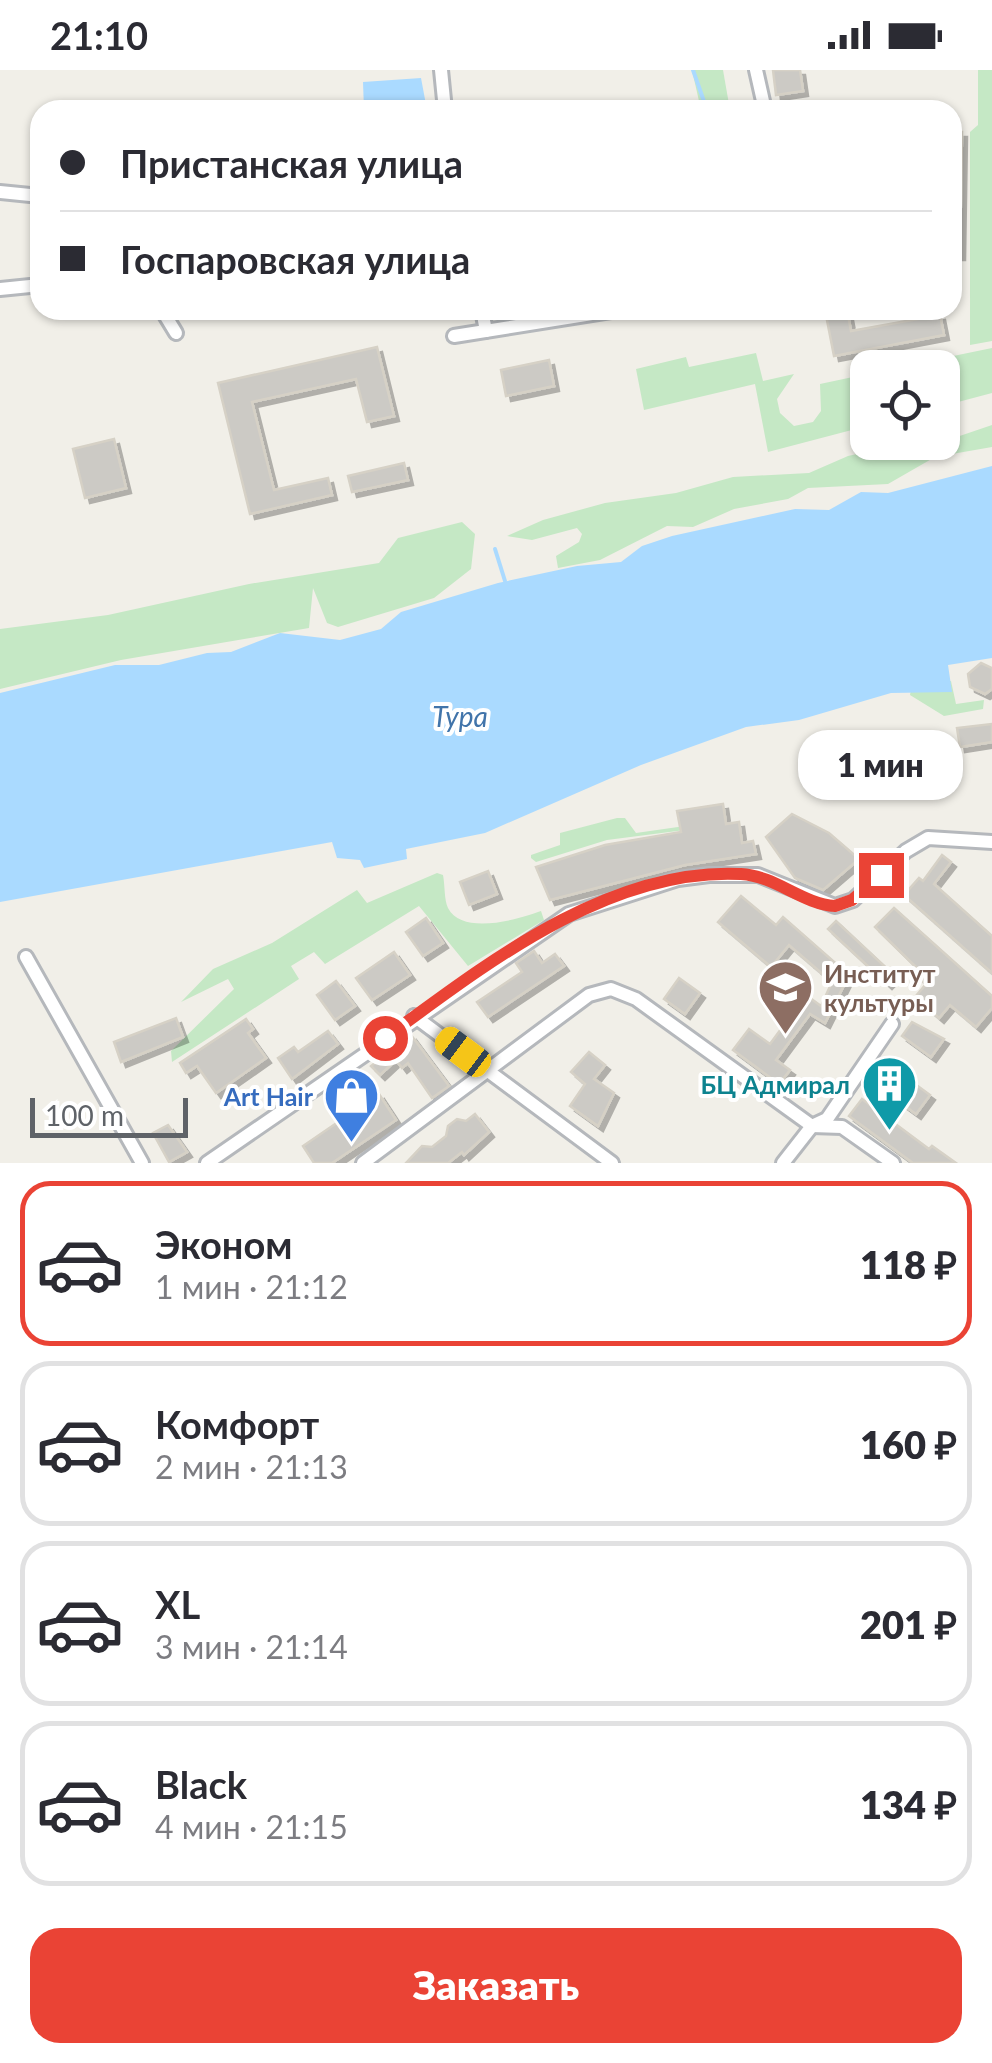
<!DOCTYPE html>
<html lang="ru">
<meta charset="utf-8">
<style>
:root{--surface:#fff;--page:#f7f7f7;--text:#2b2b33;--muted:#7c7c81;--line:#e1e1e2;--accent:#ea4335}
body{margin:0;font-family:Lato,sans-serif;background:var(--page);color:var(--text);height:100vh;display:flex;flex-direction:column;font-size:38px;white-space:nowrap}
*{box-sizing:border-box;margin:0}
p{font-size:32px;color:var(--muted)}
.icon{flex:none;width:55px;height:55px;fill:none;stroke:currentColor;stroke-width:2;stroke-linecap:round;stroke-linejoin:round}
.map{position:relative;height:1093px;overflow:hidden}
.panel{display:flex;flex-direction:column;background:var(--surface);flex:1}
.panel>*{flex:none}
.banner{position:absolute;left:30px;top:30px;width:932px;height:220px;border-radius:30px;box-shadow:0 2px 8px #0004;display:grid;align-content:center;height:220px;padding:0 30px;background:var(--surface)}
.fabs{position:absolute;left:850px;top:280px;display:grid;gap:20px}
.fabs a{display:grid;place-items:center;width:110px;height:110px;border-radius:20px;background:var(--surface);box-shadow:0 2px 8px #0004;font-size:50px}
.scale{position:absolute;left:30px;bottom:25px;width:158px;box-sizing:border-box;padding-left:10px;border:5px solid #5f6368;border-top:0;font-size:28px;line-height:35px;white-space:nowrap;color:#5f6368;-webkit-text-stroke:8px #fff;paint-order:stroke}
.end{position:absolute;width:45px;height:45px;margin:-22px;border:12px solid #ea4335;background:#fff;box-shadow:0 0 0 5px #fff}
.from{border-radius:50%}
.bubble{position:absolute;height:70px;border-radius:30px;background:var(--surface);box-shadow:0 2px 8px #0004;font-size:32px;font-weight:800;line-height:70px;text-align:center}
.car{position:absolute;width:30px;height:60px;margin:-30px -15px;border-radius:12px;box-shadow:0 0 8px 2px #0007;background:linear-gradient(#f5c518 24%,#345 0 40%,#f5c518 0 76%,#345 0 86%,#f5c518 0)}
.banner b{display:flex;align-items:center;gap:35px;height:95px;font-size:38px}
.banner b+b{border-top:2px solid var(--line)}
.banner i{width:25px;height:25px;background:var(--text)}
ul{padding:18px 0 0;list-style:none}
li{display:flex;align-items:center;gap:30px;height:165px;margin:0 20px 15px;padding:0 10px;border:5px solid var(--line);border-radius:30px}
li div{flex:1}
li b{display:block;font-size:38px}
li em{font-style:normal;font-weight:800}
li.active{border-color:var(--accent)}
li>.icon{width:90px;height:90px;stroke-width:1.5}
.button{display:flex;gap:20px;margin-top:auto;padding:20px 30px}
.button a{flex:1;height:115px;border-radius:30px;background:var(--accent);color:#fff;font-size:40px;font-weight:800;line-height:115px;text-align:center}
.status{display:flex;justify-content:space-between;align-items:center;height:70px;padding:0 50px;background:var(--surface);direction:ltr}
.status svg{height:28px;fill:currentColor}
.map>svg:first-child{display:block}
.green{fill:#c5e8c5}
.water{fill:#aadaff}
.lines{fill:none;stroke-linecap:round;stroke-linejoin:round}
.stream{stroke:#aadaff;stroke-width:4}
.building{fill:#cccac5;stroke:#d6d1c6;stroke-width:2.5;filter:url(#shadow)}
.minor-casing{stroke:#b5b8bc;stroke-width:18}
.minor{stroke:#fff;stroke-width:12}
.route{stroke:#ea4335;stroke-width:12}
.labels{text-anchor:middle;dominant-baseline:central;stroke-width:8;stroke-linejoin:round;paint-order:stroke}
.education-label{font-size:25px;font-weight:bold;fill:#785e54;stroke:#fff;text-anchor:start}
.culture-label{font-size:25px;font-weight:bold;fill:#0d838f;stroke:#fff;text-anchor:end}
.shop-label{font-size:25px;font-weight:bold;fill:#366cbe;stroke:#fff;text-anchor:end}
.water-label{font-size:28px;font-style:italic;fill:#4174aa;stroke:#fff}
</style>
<div class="status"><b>21:10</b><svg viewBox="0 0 49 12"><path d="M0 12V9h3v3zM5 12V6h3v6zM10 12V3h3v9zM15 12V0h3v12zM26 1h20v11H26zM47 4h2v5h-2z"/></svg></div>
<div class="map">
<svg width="992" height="1093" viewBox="0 0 992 1093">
<defs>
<filter id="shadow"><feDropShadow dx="5" dy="5" stdDeviation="0" flood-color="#0004"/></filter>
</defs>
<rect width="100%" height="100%" fill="#f1efe8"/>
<g class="green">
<path d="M692 0H723L730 40H701Z"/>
<path d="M978 0H992V271L970 275V62L978 55Z"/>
<path d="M992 278V323L943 336 942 298 900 297Z"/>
<path d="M756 283 763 311 794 304 777 329 780 343 794 356 813 352 821 341 820 314 867 304V356L768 382 755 314 644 340 636 299 686 287 689 297Z"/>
<path d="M992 355V377L935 387 888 414 808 418 788 429 734 439 693 457 667 456 600 490 558 498 556 486 579 472 582 464 577 458 532 470 507 466 543 450 605 433 676 423 733 407 809 403 848 386 906 373 942 372Z"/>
<path d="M462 452 475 464 471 499 434 528 338 557 327 553 313 518 309 558 121 590 0 619V559L108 545 249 514 379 493 398 468Z"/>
<path d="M951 611 956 634 984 630 983 639 944 646 910 625 912 614Z"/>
<path d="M617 748H625L636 763 685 756V760L607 770 536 792 531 788V785L560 775V763Z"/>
<path d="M437 803 443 805C445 815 444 830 448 838 462 866 520 849 541 841L544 850 468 896 419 836 325 894 314 882 291 896 299 909 172 992 171 981 234 919 228 909 181 932 213 899 272 873 357 820 367 833Z"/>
</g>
<g class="water">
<path d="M421 8 427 40H364L363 12Z"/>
<path d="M992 396V588L948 595 952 622 891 623 799 650 746 657 641 695 485 763 406 779 407 789 364 798 360 790 337 788 332 772 0 832V623L115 595H159L207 583 231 582 280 563 340 570 381 559 401 542 498 513 577 496 621 492 642 476 672 466 795 439 829 440 861 422 888 423Z"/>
</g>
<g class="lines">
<g class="stream">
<path d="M693 0 707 40"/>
<path d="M495 479 505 511"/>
</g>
</g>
<g class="building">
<path d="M773 0H800L803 21 776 25Z"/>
<path d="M952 62H962L960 185H952Z"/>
<path d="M825 240H847L851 261 940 245 944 265 834 286Z"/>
<path d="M377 277 394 346 367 352 356 309 252 332 274 420 328 408 332 425 250 444 218 313Z"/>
<path d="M549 290 554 316 506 326 501 300Z"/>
<path d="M114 369 126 418 85 428 73 379Z"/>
<path d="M404 393 408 410 352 422 348 406Z"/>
<path d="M981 593 992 598V619L985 624 970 617 968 604Z"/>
<path d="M992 654V672L960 677 957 658Z"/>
<path d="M910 686 915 709 859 723 853 701Z"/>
<path d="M723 734 726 754 739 752 742 773 753 771 756 784 685 795 550 830 536 797 605 775 681 762 677 741Z"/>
<path d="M792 744 829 763 859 789 823 820 795 808 766 767Z"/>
<path d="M942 785 951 792 934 814 992 866V903L904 825 919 808 923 811Z"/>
<path d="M488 801 497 824 469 835 460 812Z"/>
<path d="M741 826 776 855 783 847 849 905 825 953 810 944 776 990 790 1000 779 1014 733 980 749 959 770 974 806 925 821 936 832 912 789 875 771 897 718 852Z"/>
<path d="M894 838 992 926V938L976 957 950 935 939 948 915 927 926 914 916 905 919 900 875 857Z"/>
<path d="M426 848 443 873 423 886 406 862Z"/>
<path d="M836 851 895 906 887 914 828 859Z"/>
<path d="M534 881 542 893 555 884 564 896 488 947 477 932 522 902 516 893Z"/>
<path d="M394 882 410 905 372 930 356 908Z"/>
<path d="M679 908 700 923 685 944 664 929Z"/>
<path d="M336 911 355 936 335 950 317 925Z"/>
<path d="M176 948 183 967 121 992 114 972Z"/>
<path d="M246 949 253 959 248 963 266 988 216 1023 197 996 186 1003 180 993Z"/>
<path d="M912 952 944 969 931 987 902 966Z"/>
<path d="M328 961 338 974 292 1009 278 988 294 977 298 982Z"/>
<path d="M411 965 449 1016 432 1028 408 993 402 998 396 990 380 1005 371 996Z"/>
<path d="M589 982 605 995 594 1009 614 1023 598 1056 570 1036 585 1014 571 1002Z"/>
<path d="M889 995 930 1025 916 1044 875 1014Z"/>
<path d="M379 1024 396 1050 332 1093H314L303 1076Z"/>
<path d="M862 1029 929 1079 932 1076 956 1093H913L849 1046Z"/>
<path d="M475 1044 489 1062 464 1085 462 1082 448 1093H406L422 1076 432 1077 446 1066 448 1056 457 1049 466 1051Z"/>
<path d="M168 1055 187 1082 169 1092 153 1063Z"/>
</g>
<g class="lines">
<defs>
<g id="minor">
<path d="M441 0 445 40"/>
<path d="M756 0 765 40"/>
<path d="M0 122 40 126"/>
<path d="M0 219 40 215"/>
<path d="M162 240 176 263"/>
<path d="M482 240 486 261"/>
<path d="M454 266 617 240"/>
<path d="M26 887 142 1093"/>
<path d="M414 946 612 1093"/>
<path d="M207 1093 569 844 678 809 709 805H758L835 836 853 830 906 781 928 768 992 772"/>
<path d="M363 1093 589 925 611 919 636 929 812 1056 842 1057 893 1093"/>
<path d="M783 1093 812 1056 827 1049 892 954"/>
</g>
</defs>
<use href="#minor" class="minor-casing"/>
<use href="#minor" class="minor"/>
</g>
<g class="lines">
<path class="route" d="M385 968C486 894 609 797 741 804 776 806 802 834 835 836L852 830 881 805"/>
</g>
<defs>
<symbol id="university-pin" viewBox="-11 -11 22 30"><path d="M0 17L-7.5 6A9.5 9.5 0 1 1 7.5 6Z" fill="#8d6e63" stroke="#fff"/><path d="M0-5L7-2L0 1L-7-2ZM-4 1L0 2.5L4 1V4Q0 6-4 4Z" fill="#fff"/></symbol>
<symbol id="building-pin" viewBox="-11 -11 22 30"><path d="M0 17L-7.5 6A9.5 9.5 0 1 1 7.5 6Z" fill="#0f9aa8" stroke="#fff"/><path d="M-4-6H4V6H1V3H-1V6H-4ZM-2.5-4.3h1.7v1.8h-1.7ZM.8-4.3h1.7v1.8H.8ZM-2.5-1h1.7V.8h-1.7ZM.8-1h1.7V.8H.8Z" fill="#fff"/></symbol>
<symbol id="shop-pin" viewBox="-11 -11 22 30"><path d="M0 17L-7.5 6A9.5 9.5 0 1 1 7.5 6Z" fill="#3f7fe0" stroke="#fff"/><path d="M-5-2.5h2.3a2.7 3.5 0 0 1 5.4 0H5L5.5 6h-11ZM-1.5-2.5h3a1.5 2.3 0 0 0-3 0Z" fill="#fff"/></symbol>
</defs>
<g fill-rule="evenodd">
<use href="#university-pin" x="754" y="886" width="63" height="86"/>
<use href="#building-pin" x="858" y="982" width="63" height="86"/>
<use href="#shop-pin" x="320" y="994" width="63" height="86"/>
</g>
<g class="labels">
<g class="education-label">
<text x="824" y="903">Институт<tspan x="824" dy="29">культуры</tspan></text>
</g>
<g class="culture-label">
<text x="850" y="1014">БЦ Адмирал</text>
</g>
<g class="shop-label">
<text x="313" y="1026">Art Hair</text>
</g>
<g class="water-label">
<text x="460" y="646">Тура</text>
</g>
</g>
</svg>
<div class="fabs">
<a><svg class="icon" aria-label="locate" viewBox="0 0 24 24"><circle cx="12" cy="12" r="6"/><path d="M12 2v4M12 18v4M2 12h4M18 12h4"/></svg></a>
</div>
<div class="scale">100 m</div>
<i class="end from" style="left:385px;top:968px"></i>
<i class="end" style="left:881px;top:805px"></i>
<div class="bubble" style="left:798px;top:660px;width:165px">1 мин</div>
<i class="car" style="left:463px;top:982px;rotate:307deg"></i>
<div class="banner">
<b><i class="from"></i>Пристанская улица</b>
<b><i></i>Госпаровская улица</b>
</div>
</div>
<section class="panel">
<ul>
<li class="active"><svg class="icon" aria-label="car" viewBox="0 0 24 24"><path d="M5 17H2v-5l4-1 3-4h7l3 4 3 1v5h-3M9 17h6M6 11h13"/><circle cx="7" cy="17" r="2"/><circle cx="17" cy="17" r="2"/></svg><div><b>Эконом</b><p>1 мин · 21:12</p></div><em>118 ₽</em></li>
<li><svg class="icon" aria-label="car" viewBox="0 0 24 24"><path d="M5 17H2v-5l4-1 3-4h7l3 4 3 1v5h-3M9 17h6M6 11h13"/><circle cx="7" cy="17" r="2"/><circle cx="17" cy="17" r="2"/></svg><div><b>Комфорт</b><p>2 мин · 21:13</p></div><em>160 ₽</em></li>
<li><svg class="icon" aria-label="car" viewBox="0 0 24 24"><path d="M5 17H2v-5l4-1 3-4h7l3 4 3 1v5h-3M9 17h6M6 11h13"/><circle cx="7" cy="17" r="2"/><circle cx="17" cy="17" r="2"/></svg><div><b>XL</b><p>3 мин · 21:14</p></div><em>201 ₽</em></li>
<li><svg class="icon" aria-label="car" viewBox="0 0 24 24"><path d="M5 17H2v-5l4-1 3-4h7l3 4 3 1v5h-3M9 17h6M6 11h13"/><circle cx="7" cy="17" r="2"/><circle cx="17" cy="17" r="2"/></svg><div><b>Black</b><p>4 мин · 21:15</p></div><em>134 ₽</em></li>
</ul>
<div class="button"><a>Заказать</a></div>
</section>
